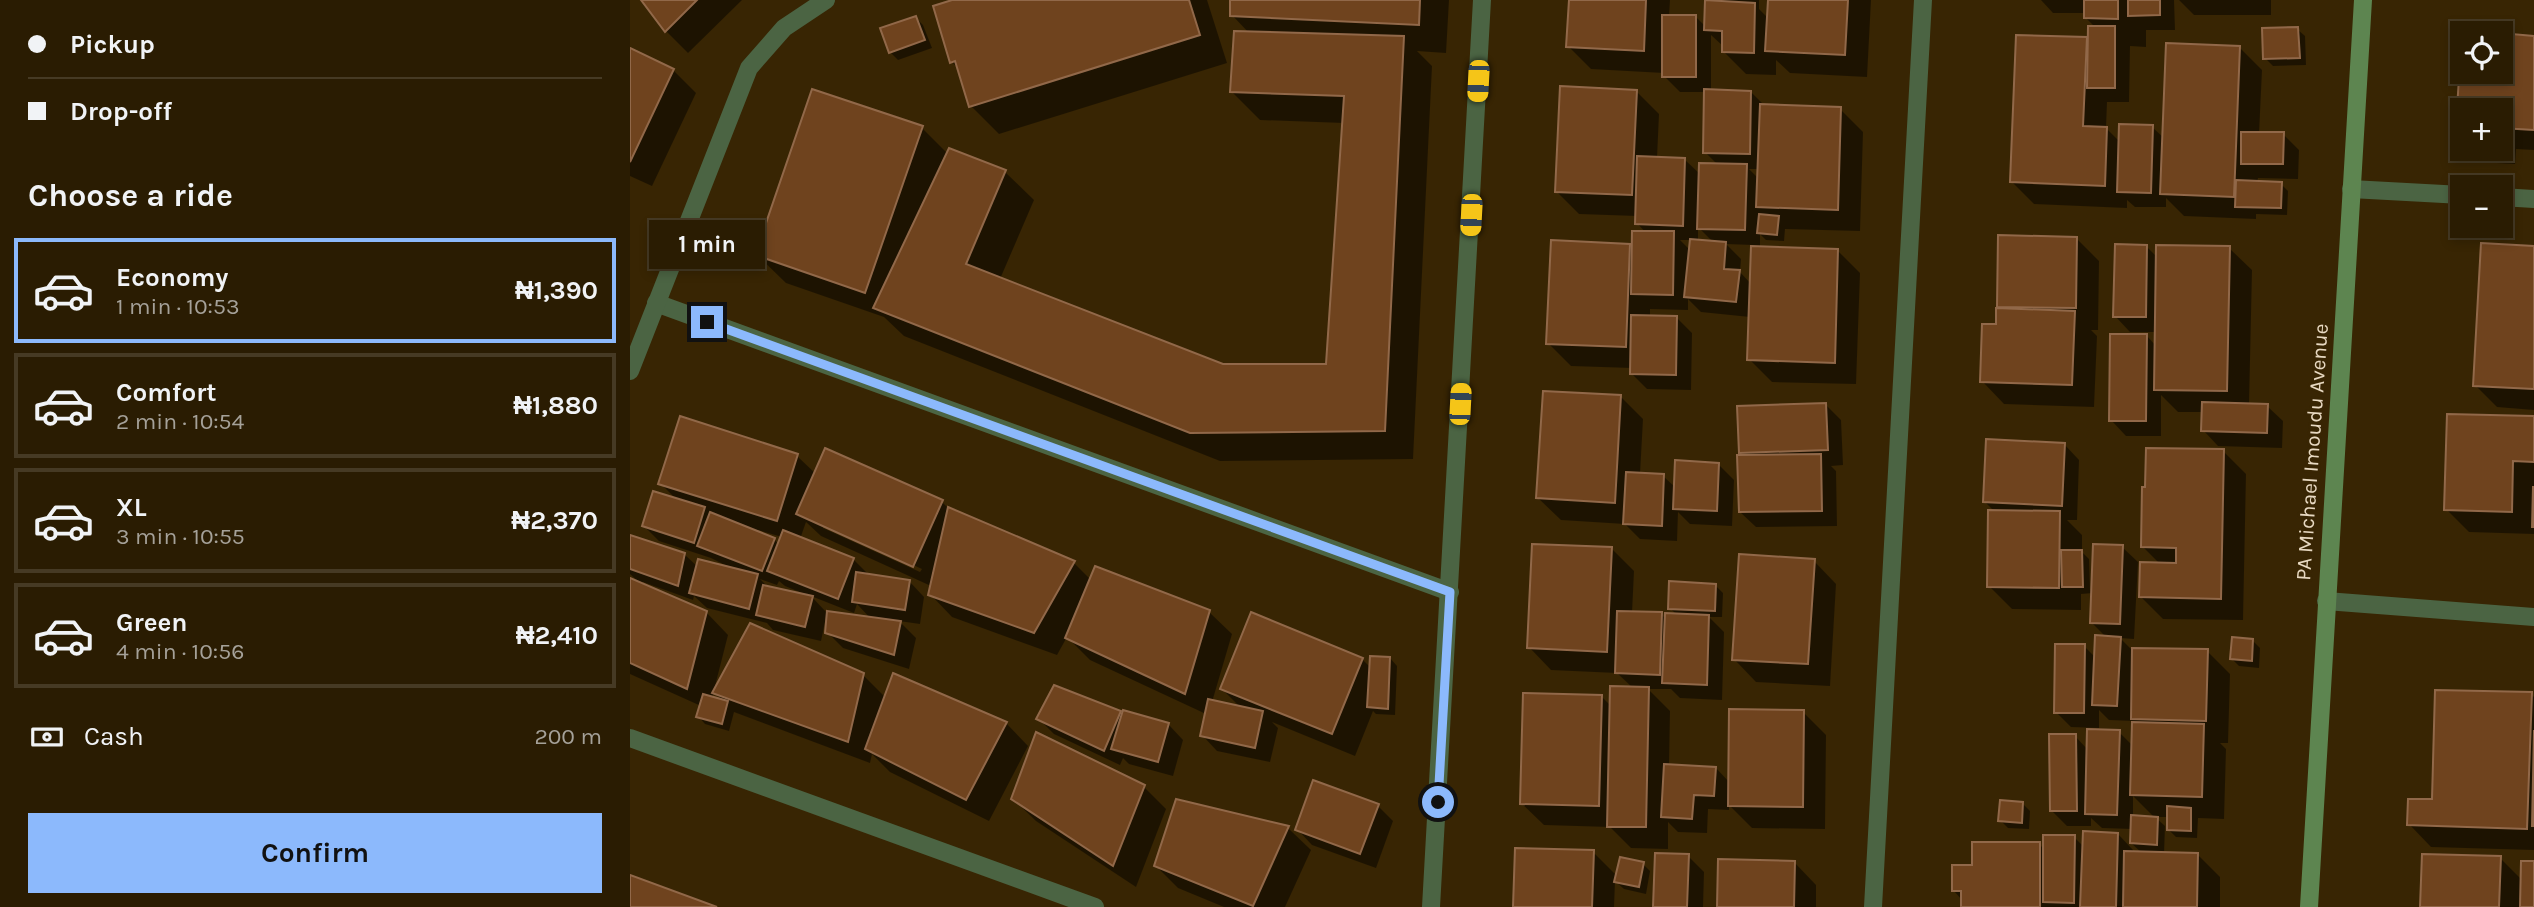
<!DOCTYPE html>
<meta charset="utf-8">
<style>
:root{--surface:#2a1c02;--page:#362911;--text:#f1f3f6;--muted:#a5a199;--line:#463a24;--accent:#8cb9fc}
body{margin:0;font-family:Karla,sans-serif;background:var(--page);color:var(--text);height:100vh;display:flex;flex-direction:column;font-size:26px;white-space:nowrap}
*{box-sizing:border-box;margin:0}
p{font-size:23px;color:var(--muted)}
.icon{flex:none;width:38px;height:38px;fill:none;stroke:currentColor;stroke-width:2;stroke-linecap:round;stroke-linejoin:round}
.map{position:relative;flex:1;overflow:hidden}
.side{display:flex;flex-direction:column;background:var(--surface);width:630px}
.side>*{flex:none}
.hud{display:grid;align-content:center;height:154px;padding:0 28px;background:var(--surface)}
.buttons{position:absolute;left:1820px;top:21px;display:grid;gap:14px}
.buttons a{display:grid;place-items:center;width:63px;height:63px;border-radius:0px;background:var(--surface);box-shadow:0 4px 10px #0003,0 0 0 2px var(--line);font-size:35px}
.end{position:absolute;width:32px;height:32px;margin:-16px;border:9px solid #8cb9fc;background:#111;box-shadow:0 0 0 4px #111}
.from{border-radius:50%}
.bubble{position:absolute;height:49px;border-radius:0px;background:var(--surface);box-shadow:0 4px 10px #0003,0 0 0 2px var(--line);font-size:23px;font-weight:700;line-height:49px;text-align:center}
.car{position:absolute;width:21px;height:42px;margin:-21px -10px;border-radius:9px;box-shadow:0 0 5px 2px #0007;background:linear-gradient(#f5c518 24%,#345 0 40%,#f5c518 0 76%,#345 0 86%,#f5c518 0)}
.hud b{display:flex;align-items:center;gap:24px;height:66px;font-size:26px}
.hud b+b{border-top:2px solid var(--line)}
.hud i{width:18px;height:18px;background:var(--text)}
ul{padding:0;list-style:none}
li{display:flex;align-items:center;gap:21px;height:105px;margin:0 14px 10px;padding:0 14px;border:4px solid var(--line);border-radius:0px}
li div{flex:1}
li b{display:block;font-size:26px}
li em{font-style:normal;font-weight:700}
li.active{border-color:var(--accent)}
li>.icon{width:63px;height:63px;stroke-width:1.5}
h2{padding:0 28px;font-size:32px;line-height:84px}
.pay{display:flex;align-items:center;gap:18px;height:77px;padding:0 28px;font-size:26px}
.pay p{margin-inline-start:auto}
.action{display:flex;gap:14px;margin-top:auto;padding:14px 28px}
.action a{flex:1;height:80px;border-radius:0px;background:var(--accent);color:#111;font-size:28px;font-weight:700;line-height:80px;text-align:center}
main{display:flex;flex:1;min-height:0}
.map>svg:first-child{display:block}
.shadow{fill:#0007;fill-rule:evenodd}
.building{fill:#6f431e;stroke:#916849;stroke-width:2}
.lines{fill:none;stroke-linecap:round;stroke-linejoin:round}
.street{stroke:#4b6443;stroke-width:18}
.secondary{stroke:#5d8550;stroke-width:18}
.route{stroke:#8cb9fc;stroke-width:9}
.labels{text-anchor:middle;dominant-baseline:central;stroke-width:5;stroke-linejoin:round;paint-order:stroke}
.street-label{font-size:21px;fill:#e8d9c2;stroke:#382503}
</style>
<main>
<section class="side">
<div class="hud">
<b><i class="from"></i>Pickup</b>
<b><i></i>Drop-off</b>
</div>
<h2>Choose a ride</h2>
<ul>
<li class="active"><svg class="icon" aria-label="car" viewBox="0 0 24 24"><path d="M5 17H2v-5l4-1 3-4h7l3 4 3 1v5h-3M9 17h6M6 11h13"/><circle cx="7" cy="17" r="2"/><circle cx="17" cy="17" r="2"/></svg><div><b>Economy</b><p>1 min · 10:53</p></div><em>₦1,390</em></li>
<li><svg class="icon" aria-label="car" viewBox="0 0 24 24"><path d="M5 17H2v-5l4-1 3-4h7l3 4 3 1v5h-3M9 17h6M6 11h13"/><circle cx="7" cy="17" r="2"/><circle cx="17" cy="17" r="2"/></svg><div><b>Comfort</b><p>2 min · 10:54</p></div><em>₦1,880</em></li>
<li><svg class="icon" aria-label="car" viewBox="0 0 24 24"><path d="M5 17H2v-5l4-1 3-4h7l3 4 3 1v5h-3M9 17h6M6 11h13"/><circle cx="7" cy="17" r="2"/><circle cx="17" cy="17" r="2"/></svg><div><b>XL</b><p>3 min · 10:55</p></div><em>₦2,370</em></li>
<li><svg class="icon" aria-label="car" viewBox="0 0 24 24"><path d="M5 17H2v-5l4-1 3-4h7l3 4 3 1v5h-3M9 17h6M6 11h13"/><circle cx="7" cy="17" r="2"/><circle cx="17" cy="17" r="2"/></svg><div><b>Green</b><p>4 min · 10:56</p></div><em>₦2,410</em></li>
</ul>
<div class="pay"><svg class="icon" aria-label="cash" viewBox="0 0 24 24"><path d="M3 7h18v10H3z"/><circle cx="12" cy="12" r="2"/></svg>Cash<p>200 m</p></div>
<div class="action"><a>Confirm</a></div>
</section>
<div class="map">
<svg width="1904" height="907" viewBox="0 0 1904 907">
<rect width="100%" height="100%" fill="#382503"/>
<g class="shadow">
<path d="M13 0H112L58 53 36 31Z"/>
<path d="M328 0H577L597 63 369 134 341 106 329 69 322 62Z"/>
<path d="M602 0H819L816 53 787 51 802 66 783 459 590 461 274 336 254 317 156 283 127 255 292 128 318 154 320 150 375 172 404 200 370 279 592 366H698L714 123 630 120 602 92 619 33 602 15Z"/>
<path d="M941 0H1040L1039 17H1066L1076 27 1077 0H1129V9L1139 19V0H1241L1237 77 1160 73 1146 60V75L1116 74 1094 52V47L1081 35V91L1121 92 1135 106 1210 109 1233 132 1230 231 1155 229 1154 241 1136 240 1130 234V248L1207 250 1230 273 1226 384 1142 382 1119 359 1120 317 1071 312 1058 299V310L1020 309V317L1047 318 1062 333 1061 390 1017 389 1001 373 1002 368 941 366 918 343 999 245 1003 249 1016 233 1007 223V216L949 214 926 191 1007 92 1029 114 1027 158 1054 159 1071 175 1088 165 1075 152 1076 92H1050L1034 76V73L961 69 938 46ZM1119 169H1129V179ZM1068 227 1084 243 1068 241ZM1050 240H1061L1060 250ZM1096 244 1123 245 1121 284 1110 272 1111 259Z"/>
<path d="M1411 0H1544L1545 30H1516V47L1500 46 1499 102H1477L1476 128 1490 142 1522 127 1534 138 1609 47 1632 70 1629 134H1653L1669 150 1668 179 1628 178 1627 183 1651 184 1658 191 1657 215 1626 214V219L1554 216 1536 198V207H1505L1497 200V208L1404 204 1381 181 1456 39 1460 43 1465 27 1456 18V13H1423Z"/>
<path d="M1549 0H1641V15H1564Z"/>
<path d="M286 18 293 25 302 48 268 60 260 52Z"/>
<path d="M1667 29 1675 36 1676 65 1643 66 1635 58Z"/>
<path d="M1871 35 1904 38V150L1886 149 1885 164 1849 162 1837 149H1871V110H1832V144L1827 139 1832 57V72H1871Z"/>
<path d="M0 50 43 70 66 93 22 186 0 176Z"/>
<path d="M1447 239 1469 261 1468 330H1461L1467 336 1464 407 1374 404 1352 381 1374 310 1369 306Z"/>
<path d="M1517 247 1528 258 1599 248 1622 270 1619 405 1637 406 1653 421 1652 448 1588 446 1573 430 1574 412H1548L1531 395V436H1496L1481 420 1517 336 1526 346 1527 332H1500L1485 316Z"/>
<path d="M1904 247V410L1867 407 1845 385Z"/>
<path d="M991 397 1013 419 1010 474 1033 476 1046 488 1088 464 1104 480 1102 526 1060 524 1048 512 1047 541 1010 539 995 524 931 520 908 498Z"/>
<path d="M1196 405 1211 420 1213 465 1201 466 1206 471 1207 526 1126 527 1110 512 1114 457 1110 452Z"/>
<path d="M1904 418V534L1839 532 1816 509Z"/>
<path d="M1434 444 1449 460 1447 520H1437L1452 535V552L1459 559 1460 590H1463L1492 547 1508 562 1504 639 1490 638 1504 652 1577 651 1600 674 1598 743H1590L1596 749 1594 819 1568 818 1567 838 1546 837 1539 830V817H1525L1535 826 1534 854 1568 855 1590 877V907H1332V900L1324 891 1344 867 1409 844 1415 850 1444 837 1454 847 1488 834 1503 850V853H1512L1501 843 1502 829 1472 828 1461 818V826H1437L1422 811 1445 736 1458 750 1489 732 1503 746 1504 721 1479 720 1469 710V728L1441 727 1426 712 1454 646 1466 658 1477 638 1461 622 1463 593 1451 594V610L1382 609 1359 586 1365 512 1355 502ZM1503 796 1526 819 1503 817Z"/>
<path d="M1593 451 1616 474 1613 620 1533 619 1511 597 1530 564 1512 546Z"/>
<path d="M167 456 186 474 312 502 321 511 444 563 461 580 579 612 602 634 582 702 611 708 592 689 732 659 741 668 760 658 767 666 765 715 746 714 743 711 725 756 642 722 648 728 640 762 587 751 572 735 576 714 460 660 437 637 427 655 322 617 300 594 301 586 191 536 176 522 170 539 223 559 239 575 279 581 294 597 290 624 269 621 286 638 279 669 213 648 197 632 198 618 196 617 191 641 143 630 137 623 77 608 64 596 63 600 13 582 12 585 76 612 98 635 84 690 233 675 256 698 376 723 398 746 359 821 260 772 242 754 240 763 104 712 99 731 75 724 68 716 71 706 0 674V580L11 584 0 574V537L54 554 68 567 97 568V566L81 558 29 541 14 526 47 500 30 483ZM193 524 292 569 290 572 193 528ZM128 530 152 537 149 545 144 539 127 533ZM130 579 147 585 149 581 155 586 172 593 171 595 139 588ZM181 596 224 613 227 604 241 619 197 613ZM84 692 93 701 82 698Z"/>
<path d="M982 549 1004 571 1002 613 1031 614 1036 619 1047 615 1040 608 1086 586 1093 593 1092 617H1079L1094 632 1092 700 1050 698 1041 689H1018L1040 711 1039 766 1086 768 1100 783 1173 712 1196 735 1195 829 1122 828 1099 805V810L1078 809 1077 833 1048 832 1038 822V849L1001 848 980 827 914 825 891 803 972 697 981 706 1003 688 987 673 921 670 899 647Z"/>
<path d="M1184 561 1206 584 1200 686 1126 682 1104 659Z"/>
<path d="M1623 641 1630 648 1629 668 1609 666 1601 658Z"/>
<path d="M1901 694 1904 697V850L1801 847 1779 824 1803 801Z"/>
<path d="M490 713 493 716 538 724 553 740 543 776 499 764 493 758 490 765 424 734 409 719Z"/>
<path d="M514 787 536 809 506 887 406 821 383 799Z"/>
<path d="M1393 804 1400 811 1399 829 1378 828 1370 820Z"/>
<path d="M748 806 763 821 746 868 682 845 667 829Z"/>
<path d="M658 828 681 850 655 907H594L548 888 526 866Z"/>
<path d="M963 852 987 876 1013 864 1020 871 1016 894 994 889 985 881 984 907H885Z"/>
<path d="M1058 856 1074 872 1073 907H1025Z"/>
<path d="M1870 858 1892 880 1904 863V907H1792Z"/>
<path d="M1164 862 1186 885V907H1089Z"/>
</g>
<g class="building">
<path d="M11 0H67L35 32Z"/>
<path d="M322 0H559L570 35 339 107 325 61 320 63 303 6Z"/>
<path d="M600 0H790L789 25 600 16Z"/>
<path d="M939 0H1016L1014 51 936 47Z"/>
<path d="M1075 0 1125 3 1124 53 1092 52V31L1074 30Z"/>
<path d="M1138 0H1218L1215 55 1135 51Z"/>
<path d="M1454 0H1488V19L1454 18Z"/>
<path d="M1498 0H1530V15L1498 16Z"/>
<rect x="1032" y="15" width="34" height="62"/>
<path d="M286 16 295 40 259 53 250 28Z"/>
<path d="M1458 26H1485V88H1457Z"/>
<path d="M1668 27 1670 58 1633 59 1632 28Z"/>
<path d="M604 31 774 36 755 431 560 433 243 308 319 148 376 170 336 264 593 364H696L714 96 600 92Z"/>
<path d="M1832 31 1868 33H1832V72H1871V33L1904 36V130L1871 128V110H1832V140H1825Z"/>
<path d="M1386 35 1457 37 1453 126 1477 127 1475 186 1380 182Z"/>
<path d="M1536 43 1610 46 1604 197 1530 194Z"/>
<path d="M0 48 44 69 0 162Z"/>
<path d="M930 86 1007 90 1002 195 925 192Z"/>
<path d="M182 89 293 126 235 293 125 255Z"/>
<path d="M1074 89 1121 91 1120 154 1073 153Z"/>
<path d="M1130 104 1211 107 1208 210 1126 207Z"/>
<path d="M1489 124 1523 125 1521 193 1487 192Z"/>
<path d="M1611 132H1654L1653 164H1611Z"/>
<path d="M1007 156 1055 158 1053 226 1005 224Z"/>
<path d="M1069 163 1117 164 1115 230 1067 229Z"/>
<path d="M1606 180 1652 182 1651 208 1605 207Z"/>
<path d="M1129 214 1149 216 1147 235 1127 233Z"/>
<path d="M1002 231H1044L1043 295 1001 294Z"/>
<path d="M1368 235 1447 237 1446 308 1367 307Z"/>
<path d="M1060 239 1096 242 1094 269 1110 270 1106 302 1054 297Z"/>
<path d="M921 240 1000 244 996 347 916 344Z"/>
<path d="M1851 243 1904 246V389L1843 386Z"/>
<path d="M1485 244 1517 245 1516 317H1483Z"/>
<path d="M1526 245 1600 246 1597 391 1524 390Z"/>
<path d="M1121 246 1208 249 1205 363 1117 360Z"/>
<path d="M1366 308 1445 311 1442 385 1350 382 1352 324H1366Z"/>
<path d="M1001 315 1047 316 1046 375 1000 374Z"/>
<path d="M1480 334H1517L1516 421H1479Z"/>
<path d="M913 391 991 395 985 503 906 498Z"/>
<path d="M1572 402 1638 404 1637 433 1571 431Z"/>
<path d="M1196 403 1198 450 1109 453 1107 406Z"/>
<path d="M1817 414 1904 416V462L1883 461 1882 512 1814 510Z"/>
<path d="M50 416 168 454 147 521 28 484Z"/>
<path d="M1356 439 1435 443 1432 506 1353 502Z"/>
<path d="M195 448 313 500 283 567 166 514Z"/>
<path d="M1516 448 1594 449 1591 599 1509 597 1510 562 1546 563V548L1511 547 1512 487H1515Z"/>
<path d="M1191 454 1192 511 1109 512 1107 455Z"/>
<path d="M1045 460 1089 463 1087 511 1043 509Z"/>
<path d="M996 472 1034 474 1032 526 993 524Z"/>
<path d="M1903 487H1904V527H1902Z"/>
<path d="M23 491 75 507 64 543 12 526Z"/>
<path d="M318 507 445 561 404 633 298 595Z"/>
<path d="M1358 510 1430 511 1429 588 1357 587Z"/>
<path d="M80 512 145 538 132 571 67 546Z"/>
<path d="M153 530 224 558 208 599 137 571Z"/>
<path d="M0 535 55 553 48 586 0 569Z"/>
<path d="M902 544 982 547 977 652 897 648Z"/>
<path d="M1463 544 1493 545 1490 624 1460 623Z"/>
<path d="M1431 550H1452L1453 587H1432Z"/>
<path d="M1109 554 1185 559 1178 664 1102 660Z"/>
<path d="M68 559 128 574 119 609 59 593Z"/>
<path d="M465 566 580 610 555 694 435 638Z"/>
<path d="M226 572 280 580 275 610 222 602Z"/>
<path d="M0 578 77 611 57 689 0 663Z"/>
<path d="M1039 581 1086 584 1085 611 1038 609Z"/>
<path d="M133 585 183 596 175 627 126 615Z"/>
<path d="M197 611 271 621 264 655 195 633Z"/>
<path d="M987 611 1032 612 1030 675 985 673Z"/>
<path d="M621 612 733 658 702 734 590 689Z"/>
<path d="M1035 613 1079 615 1077 685 1032 683Z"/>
<path d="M120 623 234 673 218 742 82 693Z"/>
<path d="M1465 635 1491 637 1487 706 1462 705Z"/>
<path d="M1602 637 1623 639 1622 661 1600 659Z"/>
<path d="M1425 644H1455L1454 713H1424Z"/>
<path d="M1502 648 1578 649 1576 721 1501 719Z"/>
<path d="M740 656 760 657 758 709 737 707Z"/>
<path d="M263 673 377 722 336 800 235 749Z"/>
<path d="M424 685 491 711 474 751 406 719Z"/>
<path d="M980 686 1019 687 1016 827H977Z"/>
<path d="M1805 690 1902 692 1897 829 1777 825 1778 799H1802Z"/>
<path d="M893 693 972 695 969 806 890 804Z"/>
<path d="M73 694 98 701 92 724 66 717Z"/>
<path d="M578 699 633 711 625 748 570 736Z"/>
<path d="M1099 709 1174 710 1173 807 1098 806Z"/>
<path d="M493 710 539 723 528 762 481 749Z"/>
<path d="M1502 722 1574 724 1572 797 1500 795Z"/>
<path d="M1457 729 1490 730 1487 815 1455 814Z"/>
<path d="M1904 730V826H1902Z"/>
<path d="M406 732 515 785 483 866 381 799Z"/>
<path d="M1419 734H1446L1447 811H1420Z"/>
<path d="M1034 764 1086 767 1084 796 1064 795 1062 819 1031 817Z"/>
<path d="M683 780 749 804 730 854 665 830Z"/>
<path d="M546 799 659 826 623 906 524 866Z"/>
<path d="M1370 800 1393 802 1392 823 1368 821Z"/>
<path d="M1537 806 1561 808V831L1537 830Z"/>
<path d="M1501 815 1528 817 1527 845 1500 843Z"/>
<path d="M1453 831 1488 833 1486 907H1450Z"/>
<path d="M1413 835H1445L1444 903 1413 902Z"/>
<path d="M1342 842H1410V907H1331V891H1322V865H1342Z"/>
<path d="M885 848 964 850 962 907H883Z"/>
<path d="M1494 851 1568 853 1567 907H1493Z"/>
<path d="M1025 853 1059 854 1057 907H1023Z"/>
<path d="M1792 854 1871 856 1869 907H1790Z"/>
<path d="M990 857 1014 862 1009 887 984 882Z"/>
<path d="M1088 859 1165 861 1164 907H1087Z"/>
<path d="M1891 861H1904V907H1890Z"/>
<path d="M0 875 87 907H0Z"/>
</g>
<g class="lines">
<g class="street">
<path d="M1721 189 1832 195"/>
<path d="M1871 197 1904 199"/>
<path d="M26 303 820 592"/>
<path d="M0 371 119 68 154 28 196 0"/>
<path d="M1696 601 1904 617"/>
<path d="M0 738 465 907"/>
<path d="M801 907 852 0"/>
<path d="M1243 907 1293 0"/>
</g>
<path class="secondary" d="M1679 907 1733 0"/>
</g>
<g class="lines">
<path class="route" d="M77 322 820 592 808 802"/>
</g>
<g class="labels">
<g class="street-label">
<text transform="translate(1682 452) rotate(-86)">PA Michael Imoudu Avenue</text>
</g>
</g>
</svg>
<div class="buttons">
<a><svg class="icon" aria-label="locate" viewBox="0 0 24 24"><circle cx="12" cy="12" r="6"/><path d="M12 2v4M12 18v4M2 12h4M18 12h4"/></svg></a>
<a>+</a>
<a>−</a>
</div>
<i class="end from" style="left:808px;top:802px"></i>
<i class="end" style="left:77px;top:322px"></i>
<div class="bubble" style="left:19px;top:220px;width:116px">1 min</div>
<i class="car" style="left:848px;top:81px;rotate:183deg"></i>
<i class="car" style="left:841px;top:215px;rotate:183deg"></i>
<i class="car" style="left:830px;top:404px;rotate:3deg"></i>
</div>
</main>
